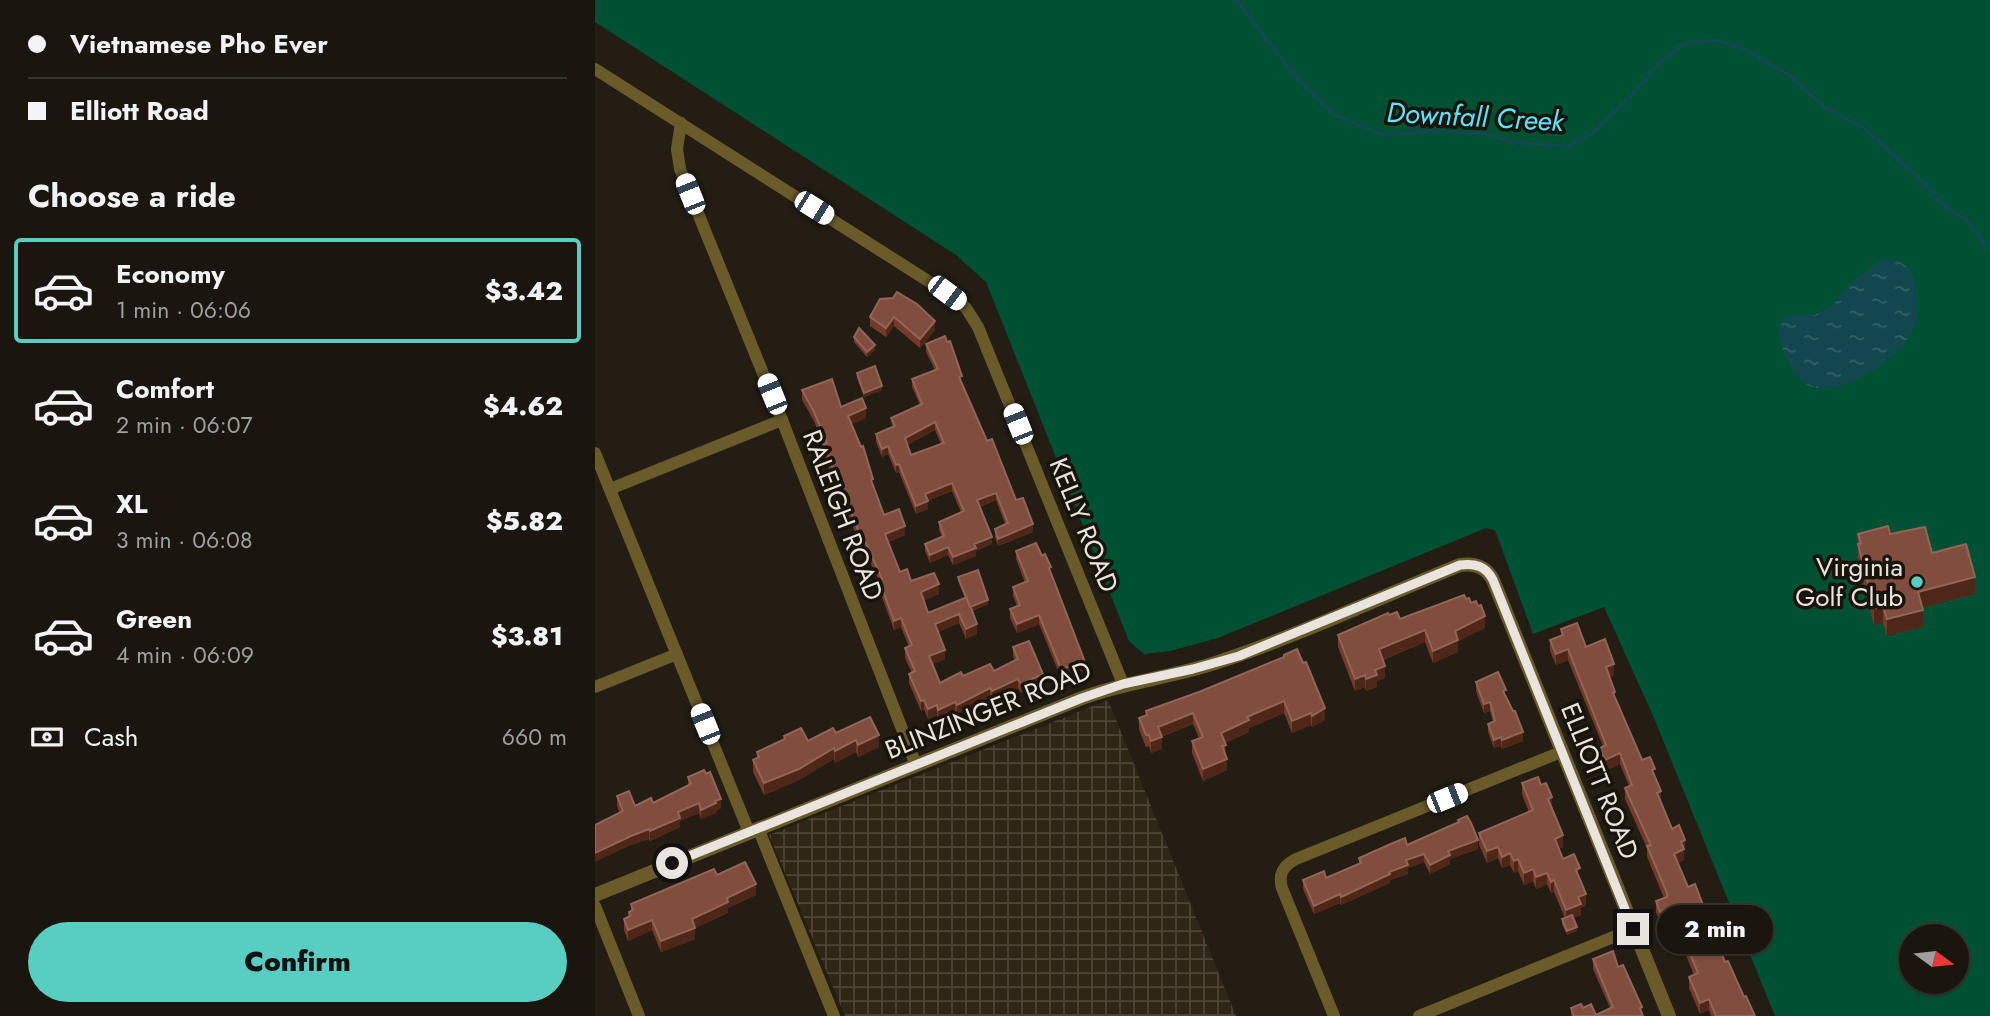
<!DOCTYPE html>
<meta charset="utf-8">
<style>
:root{--surface:#1a160e;--page:#231f17;--text:#f1f3f6;--muted:#9f9f9e;--line:#38352e;--accent:#57cec1}
body{margin:0;font-family:Jost,sans-serif;background:var(--page);color:var(--text);height:100vh;display:flex;flex-direction:column;font-size:26px;white-space:nowrap}
*{box-sizing:border-box;margin:0}
p{font-size:23px;color:var(--muted)}
.icon{flex:none;width:38px;height:38px;fill:none;stroke:currentColor;stroke-width:2;stroke-linecap:round;stroke-linejoin:round}
.map{position:relative;flex:1;overflow:hidden}
.drawer{display:flex;flex-direction:column;background:var(--surface);width:595px}
.drawer>*{flex:none}
.hud{display:grid;align-content:center;height:154px;padding:0 28px;background:var(--surface)}
.needle{width:46px;rotate:105deg}
.fabs{position:absolute;left:1304px;top:924px;display:grid;gap:14px}
.fabs a{display:grid;place-items:center;width:70px;height:70px;border-radius:50%;background:var(--surface);box-shadow:0 2px 5px #0004,0 0 0 2px var(--line);font-size:35px}
.end{position:absolute;width:32px;height:32px;margin:-16px;border:9px solid #e9e4de;background:#111;box-shadow:0 0 0 4px #111}
.from{border-radius:50%}
.bubble{position:absolute;height:49px;border-radius:24px;background:var(--surface);box-shadow:0 2px 5px #0004,0 0 0 2px var(--line);font-size:23px;font-weight:800;line-height:49px;text-align:center}
.car{position:absolute;width:21px;height:42px;margin:-21px -10px;border-radius:9px;box-shadow:0 0 5px 2px #0007;background:linear-gradient(#fff 24%,#345 0 40%,#fff 0 76%,#345 0 86%,#fff 0)}
.hud b{display:flex;align-items:center;gap:24px;height:66px;font-size:26px}
.hud b+b{border-top:2px solid var(--line)}
.hud i{width:18px;height:18px;background:var(--text)}
ul{padding:0;list-style:none}
li{display:flex;align-items:center;gap:21px;height:105px;margin:0 14px 10px;padding:0 14px;border:4px solid transparent;border-radius:7px}
li div{flex:1}
li b{display:block;font-size:26px}
li em{font-style:normal;font-weight:800}
li.selected{border-color:var(--accent)}
li>.icon{width:63px;height:63px;stroke-width:1.5}
h2{padding:0 28px;font-size:32px;line-height:84px}
.pay{display:flex;align-items:center;gap:18px;height:77px;padding:0 28px;font-size:26px}
.pay p{margin-inline-start:auto}
.cta{display:flex;gap:14px;margin-top:auto;padding:14px 28px}
.cta a{flex:1;height:80px;border-radius:42px;background:var(--accent);color:#111;font-size:28px;font-weight:800;line-height:80px;text-align:center}
main{display:flex;flex:1;min-height:0}
.map>svg:first-child{display:block}
.industrial{fill:url(#industrial-grid)}
.green{fill:#005134;fill-rule:evenodd}
.water{fill:url(#water-ripples)}
.lines{fill:none;stroke-linecap:round;stroke-linejoin:round}
.stream{stroke:#134750;stroke-width:3.5}
.minor{stroke:#6a5b2b;stroke-width:12}
.tertiary{stroke:#6a5b2b;stroke-width:14}
.wall{fill:#743b2b;fill-rule:evenodd}
.shaded-wall{fill:#4e2719}
.building{fill:#804d3e;stroke:#916557;stroke-width:2;fill-rule:evenodd}
.route{stroke:#e9e4de;stroke-width:9}
.poi-dot{fill:#57cec1;stroke:#19140a;stroke-width:2.5}
.labels{text-anchor:middle;dominant-baseline:central;stroke-width:7;stroke-linejoin:round;paint-order:stroke}
.street-label{font-size:26px;fill:#e9e4de;stroke:#19140a}
.poi-label{font-size:26px;fill:#e9e4de;stroke:#19140a;text-anchor:end}
.water-label{font-size:28px;font-style:italic;fill:#5ae4fc;stroke:#19140a}
</style>
<main>
<section class="drawer">
<div class="hud">
<b><i class="from"></i>Vietnamese Pho Ever</b>
<b><i></i>Elliott Road</b>
</div>
<h2>Choose a ride</h2>
<ul>
<li class="selected"><svg class="icon" aria-label="car" viewBox="0 0 24 24"><path d="M5 17H2v-5l4-1 3-4h7l3 4 3 1v5h-3M9 17h6M6 11h13"/><circle cx="7" cy="17" r="2"/><circle cx="17" cy="17" r="2"/></svg><div><b>Economy</b><p>1 min · 06:06</p></div><em>$3.42</em></li>
<li><svg class="icon" aria-label="car" viewBox="0 0 24 24"><path d="M5 17H2v-5l4-1 3-4h7l3 4 3 1v5h-3M9 17h6M6 11h13"/><circle cx="7" cy="17" r="2"/><circle cx="17" cy="17" r="2"/></svg><div><b>Comfort</b><p>2 min · 06:07</p></div><em>$4.62</em></li>
<li><svg class="icon" aria-label="car" viewBox="0 0 24 24"><path d="M5 17H2v-5l4-1 3-4h7l3 4 3 1v5h-3M9 17h6M6 11h13"/><circle cx="7" cy="17" r="2"/><circle cx="17" cy="17" r="2"/></svg><div><b>XL</b><p>3 min · 06:08</p></div><em>$5.82</em></li>
<li><svg class="icon" aria-label="car" viewBox="0 0 24 24"><path d="M5 17H2v-5l4-1 3-4h7l3 4 3 1v5h-3M9 17h6M6 11h13"/><circle cx="7" cy="17" r="2"/><circle cx="17" cy="17" r="2"/></svg><div><b>Green</b><p>4 min · 06:09</p></div><em>$3.81</em></li>
</ul>
<div class="pay"><svg class="icon" aria-label="cash" viewBox="0 0 24 24"><path d="M3 7h18v10H3z"/><circle cx="12" cy="12" r="2"/></svg>Cash<p>660 m</p></div>
<div class="cta"><a>Confirm</a></div>
</section>
<div class="map">
<svg width="1395" height="1016" viewBox="0 0 1395 1016">
<defs>
<pattern id="industrial-grid" width="8" height="8" patternUnits="userSpaceOnUse" patternTransform="scale(1.75)"><rect width="8" height="8" fill="#2f2616"/><path d="M0 4h8M4 0v8" fill="none" stroke="#4d4537"/></pattern>
<pattern id="water-ripples" width="26" height="14" patternUnits="userSpaceOnUse" patternTransform="scale(1.75)"><rect width="26" height="14" fill="#134750"/><path d="M2 4q2-2 4 0t4 0M15 11q2-2 4 0t4 0" fill="none" stroke="#356169"/></pattern>
</defs>
<rect width="100%" height="100%" fill="#231d13"/>
<path class="industrial" d="M513 700 641 1016H250L174 835Z"/>
<path class="green" d="M0 0H1395V1016H1180L1059 718 1009 607 938 634 900 530 891 528 623 638 575 651 549 654 534 641 391 282 361 255 0 22ZM1316 936H1362V982H1316Z"/>
<path class="water" d="M1287 259C1305 260 1318 265 1320 285 1322 299 1324 314 1319 327 1308 356 1249 396 1218 387 1205 384 1199 371 1193 360 1187 347 1183 339 1184 325L1194 315H1220L1238 305 1255 284Z"/>
<g class="lines">
<path class="stream" d="M641 0 701 77 739 115 788 135 836 131 890 134 923 143 973 146 999 132 1036 96 1062 65 1089 44 1120 40 1146 47 1194 75 1228 106 1269 128 1325 179 1352 208 1371 219 1389 244 1395 248"/>
<g class="minor">
<path d="M0 69 352 293 371 308 383 327 528 684"/>
<path d="M86 123 82 149 85 169 187 420 321 765"/>
<path d="M0 453 154 832"/>
<path d="M15 489 187 420"/>
<path d="M0 687 82 654"/>
<path d="M163 828 239 1016"/>
<path d="M0 906 44 1016"/>
<path d="M739 1016 687 888C683 874 688 866 701 859L966 752"/>
<path d="M824 1016 1038 929"/>
</g>
<path class="tertiary" d="M0 895 487 698C532 681 581 677 626 661 707 634 786 597 865 565 879 563 891 566 898 580L1074 1016"/>
</g>
<g class="wall">
<path d="M298 298 340 330 325 348 299 326 291 337 275 326V317Z"/>
<path d="M259 337 280 350 272 357 259 342Z"/>
<path d="M331 344 367 383 392 441 438 532 403 546 400 537V529L410 524 401 500 385 507 397 544 381 551V556L358 565 353 555 335 563 330 551V544L347 537 344 530V522L366 512 357 491 332 501 333 509 321 514 304 472 301 473 293 454 287 457 281 442V434L297 428 296 418 325 405 317 387V379L340 370 331 352ZM340 430 346 444 316 455 312 445Z"/>
<path d="M262 373 287 390 269 397 262 378Z"/>
<path d="M207 390 271 418 256 424 289 515 310 535 293 542 305 572 316 581 344 594 329 600 333 613 370 598 363 581V577L393 604 377 611 382 634 371 639 364 623 343 632 350 659 337 664 345 683 368 676 399 671 420 661 418 656V647L448 684 426 693 423 688 397 701 395 697 362 714 360 711 343 719 342 715 333 719 329 709 326 711 314 683V674L317 673 310 658V648L314 647 306 627 299 630 284 589V581L270 551 268 552 228 454V444L219 421 207 400Z"/>
<path d="M1263 534H1295L1380 594 1327 608 1328 627 1292 636 1288 623 1279 625 1263 561Z"/>
<path d="M421 551 456 573 490 670 466 678 444 624 422 633 415 618V609L422 606 418 596V587L430 583 421 559Z"/>
<path d="M871 599 876 603 890 628 863 641V652L838 663 830 642 788 660 790 678 782 681V687L771 691 770 687 760 691 743 647V635L794 615 805 619Z"/>
<path d="M966 629 991 647 1019 675 1015 677 1020 698 1047 760 1060 777 1066 802 1077 829 1090 851H1089V860L1083 863 1093 887 1130 962 1160 1016H1116L1114 1010 1105 1014 1094 988V977L1099 975 1076 918 1065 923 1061 912V901L1069 898 1052 857V848L1030 799V788L1034 786 1025 764 1010 771 1005 758V748L1008 746 973 660 961 665 955 651V640L966 636Z"/>
<path d="M689 655 730 720 717 727 716 725 697 733 689 713 654 728V732L630 743 632 770 608 781 597 753V741L604 738 598 724 566 737 567 749 556 753 554 746 551 747 544 729V718L551 715V711L604 692 689 657Z"/>
<path d="M881 682 911 697 928 741 907 749 906 746 899 748 893 732V724L898 722 895 711 889 713 881 691Z"/>
<path d="M241 733 284 747 263 757 261 752 240 763 239 759 204 780 169 795 158 772V760L162 758V752L189 739V736L213 741Z"/>
<path d="M93 777 126 808 121 811V813L106 819 104 813 85 821V827L55 841 54 839 36 845 22 806V796L40 806 58 803 93 786Z"/>
<path d="M927 783 957 809 968 847 964 848 968 859 985 880 991 905 986 908V915L978 918 982 931 972 935 967 924V919L970 918 959 892 956 893 952 884 941 889 938 881 929 885 923 871 919 873 915 865 907 868 903 858 892 863 884 845V833L934 812 927 795Z"/>
<path d="M863 820 883 849 855 859V864L835 874 829 862 813 868V874L795 880V883L746 905 745 903 719 914 708 889V880L731 878 764 864V858L812 845 863 823Z"/>
<path d="M122 875 161 895 133 908V913L100 928V939L66 952 57 930 33 941 29 930V919L34 917V912L36 911V904Z"/>
<path d="M998 959 1023 967 1048 1016H976V1008H988L1001 1015 1015 1008 998 969Z"/>
</g>
<g class="shaded-wall">
<path d="M299 317V326L291 337V328Z"/>
<path d="M340 321V330L325 348V339Z"/>
<path d="M280 345V350L272 357V352Z"/>
<path d="M287 386V390L269 397V393Z"/>
<path d="M271 408V418L253 426V416Z"/>
<path d="M340 422V430L310 446V438Z"/>
<path d="M293 446V454L287 457V449Z"/>
<path d="M304 464V472L301 473V465Z"/>
<path d="M357 483V491L330 502V494Z"/>
<path d="M401 493V500L382 508V500Z"/>
<path d="M333 501V509L321 514V506Z"/>
<path d="M438 524V532L403 546V539Z"/>
<path d="M310 526V535L290 543V534Z"/>
<path d="M397 537V544L381 551V556L358 565V557L379 544Z"/>
<path d="M270 541V551L268 552V542Z"/>
<path d="M353 547V555L335 563V555Z"/>
<path d="M1380 577V594L1323 609V592Z"/>
<path d="M344 584V594L326 602V592Z"/>
<path d="M393 600V604L375 611V607Z"/>
<path d="M1288 606V623L1279 625V608Z"/>
<path d="M1328 610V627L1292 636V619Z"/>
<path d="M364 614V623L340 634V624Z"/>
<path d="M444 615V624L422 633V624Z"/>
<path d="M890 616V628L863 641V652L838 663V651L860 631Z"/>
<path d="M306 618V627L299 630V621Z"/>
<path d="M382 624V634L371 639V629Z"/>
<path d="M830 630V642L784 661V649Z"/>
<path d="M973 649V660L961 665V654Z"/>
<path d="M350 650V659L334 666V656Z"/>
<path d="M490 662V670L466 678V669Z"/>
<path d="M1019 664V675L1011 678V667Z"/>
<path d="M790 666V678L782 681V687L771 691V679L780 670Z"/>
<path d="M448 674V684L426 693V684Z"/>
<path d="M770 675V687L760 691V679Z"/>
<path d="M423 679V688L397 701V691Z"/>
<path d="M395 688V697L362 714V705Z"/>
<path d="M329 700V709L326 711V701Z"/>
<path d="M689 701V713L654 728V732L626 745V733L652 717Z"/>
<path d="M360 702V711L343 719V710Z"/>
<path d="M895 702V711L889 713V704Z"/>
<path d="M342 705V715L333 719V709Z"/>
<path d="M730 708V720L717 727V716Z"/>
<path d="M598 713V724L563 738V727Z"/>
<path d="M716 713V725L697 733V721Z"/>
<path d="M928 732V741L907 749V740Z"/>
<path d="M284 735V747L263 757V745Z"/>
<path d="M567 737V749L556 753V741Z"/>
<path d="M906 737V746L899 748V740Z"/>
<path d="M261 740V752L240 763V751Z"/>
<path d="M239 748V759L204 780 169 795V783Z"/>
<path d="M1025 753V764L1010 771V760Z"/>
<path d="M632 759V770L608 781V769Z"/>
<path d="M1066 791V802L1062 793Z"/>
<path d="M957 797V809L953 799Z"/>
<path d="M126 799V808L121 811V813L106 819V810Z"/>
<path d="M104 803V813L85 821V827L55 841V831L83 812Z"/>
<path d="M54 829V839L36 845 0 862V853L36 836Z"/>
<path d="M968 835V847L960 850V839Z"/>
<path d="M883 840V849L855 859V864L835 874V865L853 851Z"/>
<path d="M1090 840V851H1089V860L1079 864V854L1086 842Z"/>
<path d="M903 847V858L892 863V851Z"/>
<path d="M915 853V865L907 868V857Z"/>
<path d="M829 854V862L813 868V874L795 880V883L746 905V897L811 860Z"/>
<path d="M923 859V871L919 873V861Z"/>
<path d="M938 869V881L929 885V873Z"/>
<path d="M952 873V884L941 889V877Z"/>
<path d="M959 880V892L956 893V882Z"/>
<path d="M161 884V895L133 908V913L100 928V939L66 952V941L97 919 132 898Z"/>
<path d="M745 894V903L719 914V906Z"/>
<path d="M991 894V905L986 908V915L971 921V910L983 897Z"/>
<path d="M1076 907V918L1065 923V912Z"/>
<path d="M57 920V930L33 941V930Z"/>
<path d="M982 927V931L972 935V931Z"/>
<path d="M1114 999V1010L1105 1014V1003Z"/>
</g>
<g class="building">
<path d="M302 292 322 304 340 321 325 339 299 317 291 328 275 317 285 299 298 298Z"/>
<path d="M264 328 280 345 272 352 259 337Z"/>
<path d="M350 336 352 342 355 341 367 376 364 377 392 441 397 439 421 500 428 498 438 524 403 539 400 529 413 523 401 493 382 500 397 537 379 544 381 548 358 557 353 547 335 555 330 544 349 536 344 522 369 511 357 483 330 494 333 501 321 506 304 464 301 465 293 446 287 449 281 434 300 426 296 418 327 404 317 379 343 369 331 344ZM340 422 349 443 316 455 310 438Z"/>
<path d="M280 366 287 386 269 393 262 373Z"/>
<path d="M237 379 246 407 267 398 271 408 253 416 266 447 268 446 278 479 276 480 289 515 304 509 310 526 290 534 305 572 312 569 316 581 339 573 344 584 326 592 333 613 372 597 382 624 371 629 364 614 340 624 350 650 334 656 345 683 366 672 368 676 395 664 399 671 423 659 418 647 434 641 448 674 426 684 423 679 397 691 395 688 362 705 360 702 343 710 342 705 333 709 329 700 326 701 314 674 320 671 310 648 317 645 306 618 299 621 284 580 287 579 270 541 268 542 228 444 232 443 219 412 207 390Z"/>
<path d="M1293 526 1295 534 1330 527 1337 553 1371 544 1380 577 1323 592 1328 610 1292 619 1288 606 1279 608 1263 544 1266 543 1263 534Z"/>
<path d="M441 543 447 556 450 554 456 567 454 568 490 662 466 669 444 615 422 624 415 609 425 605 418 587 433 581 421 551Z"/>
<path d="M383 570 393 600 375 607 363 577Z"/>
<path d="M869 595 871 599 874 598 876 603 881 601 883 606 886 605 890 616 860 631 863 640 838 651 830 630 784 649 790 666 780 670 782 675 771 679 770 675 760 679 743 635 793 613 794 615 802 612 805 619Z"/>
<path d="M982 623 991 647 1010 639 1019 664 1011 667 1020 692 1018 693 1047 760 1055 757 1060 769 1057 770 1066 791 1062 793 1077 829 1084 825 1090 840 1086 842 1089 849 1079 854 1093 887 1100 884 1130 962 1133 961 1149 997 1151 996 1160 1016H1121L1114 999 1105 1003 1094 977 1103 973 1076 907 1065 912 1061 901 1072 897V893L1052 846 1056 845 1030 788 1037 785 1025 753 1010 760 1005 748 1011 745 973 649 961 654 955 640 968 635 966 629Z"/>
<path d="M702 649 708 663 711 662 730 708 717 716 716 713 697 721 689 701 652 717 654 720 626 733 631 745 627 746 632 759 608 769 597 741 608 737 598 713 563 727 567 737 556 741 554 735H551L544 718 552 715 551 711 604 692 689 657V655Z"/>
<path d="M903 672 911 690 908 691 918 711H920L928 732 907 740 906 737 899 740 893 724 900 721 895 702 889 704 881 682Z"/>
<path d="M275 717 284 735 263 745 261 740 240 751 239 748 204 769 169 783 158 760 164 757 162 752 190 739 189 736 206 728 213 741 238 728 241 733Z"/>
<path d="M109 770 111 774 115 772 126 799 120 801 121 803 106 810 104 803 83 812 85 818 55 831 54 829 36 836 0 853V825L28 811 22 796 34 791 40 806 56 798 58 803 96 784 93 777Z"/>
<path d="M943 777 946 785 951 783 957 797 953 799 968 835 960 839 968 859 979 854 985 868 981 870 991 894 983 897 986 904 971 910 959 880 956 882 952 873 941 877 938 869 929 873 923 859 919 861 915 853 907 857 903 847 892 851 884 833 938 810 927 783Z"/>
<path d="M872 816 876 823 883 840 853 851 855 855 835 865 829 854 811 860 813 865 794 872 795 874 746 897 745 894 719 906 708 880 729 871 731 878 766 863 764 858 798 843 810 838 812 845 864 822 863 820Z"/>
<path d="M150 862 161 884 132 898 133 902 97 919 100 928 66 941 57 920 33 930 29 919 35 916 34 912 38 910 36 904 119 869 122 875Z"/>
<path d="M977 915 982 927 972 931 967 919Z"/>
<path d="M1018 951 1023 967 1028 965 1047 1007 1045 1008 1048 1016H979L976 1008 986 1004 988 1008 996 1004 1001 1015 1018 1007 998 959Z"/>
</g>
<g class="lines">
<path class="route" d="M77 863 487 698 528 684 598 669 644 656 865 565C880 563 891 566 898 580L1038 929"/>
</g>
<circle class="poi-dot" cx="1322" cy="582" r="7"/>
<g class="labels">
<g class="street-label">
<text transform="translate(248 515) rotate(69)">RALEIGH ROAD</text>
<text transform="translate(489 525) rotate(68)">KELLY ROAD</text>
<text transform="translate(393 710) rotate(-22)">BLINZINGER ROAD</text>
<text transform="translate(1005 781) rotate(68)">ELLIOTT ROAD</text>
</g>
<g class="poi-label">
<text x="1308" y="567">Virginia<tspan x="1308" dy="30">Golf Club</tspan></text>
</g>
<g class="water-label">
<text transform="translate(880 117) rotate(3)">Downfall Creek</text>
</g>
</g>
</svg>
<div class="fabs">
<a><svg class="needle" viewBox="-14 -14 28 28"><path d="M0-13l5 13h-10z" fill="#e53935"/><path d="M0 13l5-13h-10z" fill="#9f9f9e"/></svg></a>
</div>
<i class="end from" style="left:77px;top:863px"></i>
<i class="end" style="left:1038px;top:929px"></i>
<div class="bubble" style="left:1062px;top:905px;width:116px">2 min</div>
<i class="car" style="left:95px;top:194px;rotate:338deg"></i>
<i class="car" style="left:219px;top:208px;rotate:122deg"></i>
<i class="car" style="left:352px;top:293px;rotate:127deg"></i>
<i class="car" style="left:177px;top:394px;rotate:338deg"></i>
<i class="car" style="left:423px;top:424px;rotate:338deg"></i>
<i class="car" style="left:110px;top:724px;rotate:338deg"></i>
<i class="car" style="left:852px;top:798px;rotate:68deg"></i>
</div>
</main>
